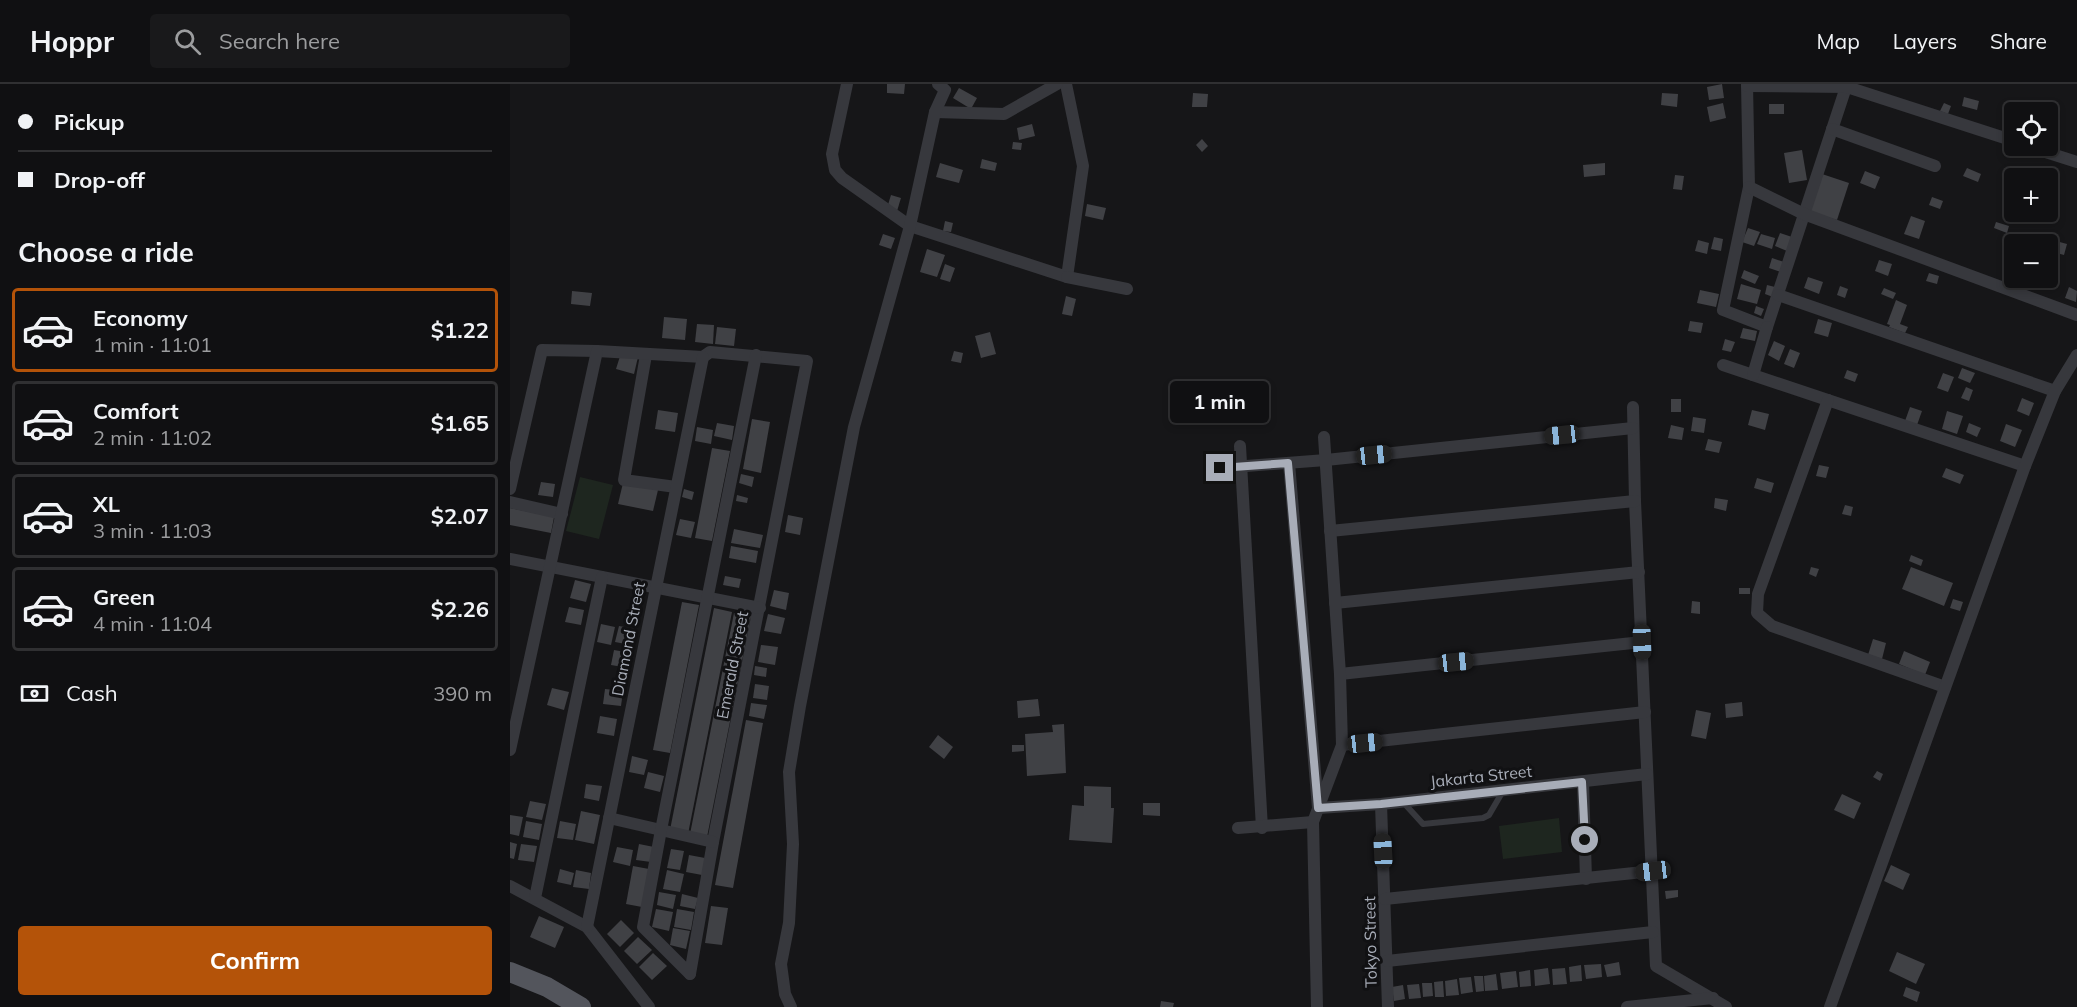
<!DOCTYPE html>
<meta charset="utf-8">
<style>
:root{--surface:#101012;--page:#19191b;--text:#f1f3f6;--muted:#9c9d9f;--line:#303032;--accent:#b45309}
body{margin:0;font-family:Mulish,sans-serif;background:var(--page);color:var(--text);height:100vh;display:flex;flex-direction:column;font-size:22px;white-space:nowrap}
*{box-sizing:border-box;margin:0}
p{font-size:20px;color:var(--muted)}
.icon{flex:none;width:33px;height:33px;fill:none;stroke:currentColor;stroke-width:2;stroke-linecap:round;stroke-linejoin:round}
.map{position:relative;flex:1;overflow:hidden}
.details{display:flex;flex-direction:column;background:var(--surface);width:510px}
.details>*{flex:none}
.guide{display:grid;align-content:center;height:132px;padding:0 18px;background:var(--surface)}
.buttons{position:absolute;left:1494px;top:18px;display:grid;gap:12px}
.buttons a{display:grid;place-items:center;width:54px;height:54px;border-radius:6px;background:var(--surface);box-shadow:0 3px 9px #0003,0 0 0 2px var(--line);font-size:30px}
.end{position:absolute;width:27px;height:27px;margin:-14px;border:8px solid #a8adb8;background:#111;box-shadow:0 0 0 3px #111}
.from{border-radius:50%}
.bubble{position:absolute;height:42px;border-radius:6px;background:var(--surface);box-shadow:0 3px 9px #0003,0 0 0 2px var(--line);font-size:20px;font-weight:700;line-height:42px;text-align:center}
.car{position:absolute;width:18px;height:36px;margin:-18px -9px;border-radius:8px;box-shadow:0 0 4px 2px #0007;background:linear-gradient(#222 24%,#8ab4d8 0 40%,#222 0 76%,#8ab4d8 0 86%,#222 0)}
.guide b{display:flex;align-items:center;gap:21px;height:57px;font-size:22px}
.guide b+b{border-top:2px solid var(--line)}
.guide i{width:15px;height:15px;background:var(--text)}
ul{padding:0;list-style:none}
li{display:flex;align-items:center;gap:18px;height:84px;margin:0 12px 9px;padding:0 6px;border:3px solid var(--line);border-radius:6px}
li div{flex:1}
li b{display:block;font-size:22px}
li em{font-style:normal;font-weight:700}
li.active{border-color:var(--accent)}
li>.icon{width:54px;height:54px;stroke-width:1.5}
h2{padding:0 18px;font-size:27px;line-height:72px}
.pay{display:flex;align-items:center;gap:15px;height:66px;padding:0 18px;font-size:22px}
.pay p{margin-inline-start:auto}
.cta{display:flex;gap:12px;margin-top:auto;padding:12px 18px}
.cta a{flex:1;height:69px;border-radius:6px;background:var(--accent);color:#fff;font-size:24px;font-weight:700;line-height:69px;text-align:center}
header{display:flex;align-items:center;gap:36px;box-sizing:border-box;height:84px;padding:0 30px;background:var(--surface);border-bottom:2px solid var(--line)}
header strong{font-size:28px}
nav{display:flex;gap:33px;margin-inline-start:auto;font-size:21px}
.search{width:420px;height:54px;background:var(--page);display:flex;align-items:center;gap:15px;box-sizing:border-box;padding:0 21px;border-radius:6px;color:var(--muted);font-size:22px}
main{display:flex;flex:1;min-height:0}
.map>svg:first-child{display:block}
.green{fill:#1e261f}
.building{fill:#404145}
.lines{fill:none;stroke-linecap:round;stroke-linejoin:round}
.lane{stroke:#37383d;stroke-width:6}
.street{stroke:#37383d;stroke-width:12}
.primary{stroke:#53555c;stroke-width:20}
.route{stroke:#a8adb8;stroke-width:8}
.labels{text-anchor:middle;dominant-baseline:central;stroke-width:6;stroke-linejoin:round;paint-order:stroke}
.street-label{font-size:16px;fill:#a8adb8;stroke:#111113}
</style>
<header>
<strong>Hoppr</strong>
<div class="search"><svg class="icon" aria-label="search" viewBox="0 0 24 24"><circle cx="10" cy="10" r="6"/><path d="M15 15l6 6"/></svg>Search here</div>
<nav><a>Map</a><a>Layers</a><a>Share</a></nav>
</header>
<main>
<section class="details">
<div class="guide">
<b><i class="from"></i>Pickup</b>
<b><i></i>Drop-off</b>
</div>
<h2>Choose a ride</h2>
<ul>
<li class="active"><svg class="icon" aria-label="car" viewBox="0 0 24 24"><path d="M5 17H2v-5l4-1 3-4h7l3 4 3 1v5h-3M9 17h6M6 11h13"/><circle cx="7" cy="17" r="2"/><circle cx="17" cy="17" r="2"/></svg><div><b>Economy</b><p>1 min · 11:01</p></div><em>$1.22</em></li>
<li><svg class="icon" aria-label="car" viewBox="0 0 24 24"><path d="M5 17H2v-5l4-1 3-4h7l3 4 3 1v5h-3M9 17h6M6 11h13"/><circle cx="7" cy="17" r="2"/><circle cx="17" cy="17" r="2"/></svg><div><b>Comfort</b><p>2 min · 11:02</p></div><em>$1.65</em></li>
<li><svg class="icon" aria-label="car" viewBox="0 0 24 24"><path d="M5 17H2v-5l4-1 3-4h7l3 4 3 1v5h-3M9 17h6M6 11h13"/><circle cx="7" cy="17" r="2"/><circle cx="17" cy="17" r="2"/></svg><div><b>XL</b><p>3 min · 11:03</p></div><em>$2.07</em></li>
<li><svg class="icon" aria-label="car" viewBox="0 0 24 24"><path d="M5 17H2v-5l4-1 3-4h7l3 4 3 1v5h-3M9 17h6M6 11h13"/><circle cx="7" cy="17" r="2"/><circle cx="17" cy="17" r="2"/></svg><div><b>Green</b><p>4 min · 11:04</p></div><em>$2.26</em></li>
</ul>
<div class="pay"><svg class="icon" aria-label="cash" viewBox="0 0 24 24"><path d="M3 7h18v10H3z"/><circle cx="12" cy="12" r="2"/></svg>Cash<p>390 m</p></div>
<div class="cta"><a>Confirm</a></div>
</section>
<div class="map">
<svg width="1567" height="923" viewBox="0 0 1567 923">
<rect width="100%" height="100%" fill="#161618"/>
<g class="green">
<path d="M70 393 103 401 89 455 56 447Z"/>
<path d="M1049 734 1052 768 993 775 989 742Z"/>
</g>
<g class="building">
<path d="M377 0H395L394 10 377 9Z"/>
<path d="M1212 0 1214 14 1199 16 1197 3Z"/>
<path d="M449 4 467 14 461 25 443 14Z"/>
<path d="M683 9 698 10 697 23H682Z"/>
<path d="M1152 9 1168 10 1167 23 1151 21Z"/>
<path d="M1454 13 1469 17 1467 26 1452 22Z"/>
<path d="M1213 19 1216 34 1200 38 1197 23Z"/>
<path d="M1434 19 1441 22 1438 30 1430 27Z"/>
<rect x="1259" y="20" width="15" height="10"/>
<path d="M522 40 525 52 509 56 507 44Z"/>
<path d="M692 55 698 62 692 68 686 61Z"/>
<path d="M503 58 512 59 511 66 502 65Z"/>
<path d="M1292 66 1297 96 1279 99 1274 69Z"/>
<path d="M472 75 487 79 485 87 470 84Z"/>
<path d="M430 79 453 86 449 99 426 93Z"/>
<path d="M1095 79V91L1074 93 1073 81Z"/>
<path d="M1457 84 1471 90 1468 98 1453 92Z"/>
<path d="M1355 87 1370 93 1365 105 1350 99Z"/>
<path d="M1495 87 1502 89 1499 99 1492 97Z"/>
<path d="M1312 90 1339 99 1327 136 1300 128Z"/>
<path d="M1165 91 1174 92 1172 106 1163 105Z"/>
<path d="M381 111 391 114 387 127 377 124Z"/>
<path d="M1422 113 1433 117 1430 125 1419 121Z"/>
<path d="M577 120 596 124 593 136 575 132Z"/>
<path d="M1401 132 1415 137 1409 155 1394 150Z"/>
<path d="M435 137 443 139 441 148 433 147Z"/>
<path d="M1486 138 1499 142 1497 149 1484 144Z"/>
<path d="M1238 144 1250 148 1244 162 1232 158Z"/>
<path d="M1270 149 1282 153 1277 167 1265 162Z"/>
<path d="M373 150 385 154 381 165 369 161Z"/>
<path d="M1251 150 1265 154 1262 165 1247 160Z"/>
<path d="M1204 153 1213 155 1211 167 1201 165Z"/>
<path d="M1188 156 1199 159 1197 170 1185 167Z"/>
<path d="M1546 157 1557 160 1554 171 1543 168Z"/>
<path d="M417 165 435 171 427 193 410 188Z"/>
<path d="M1262 174 1274 178 1271 188 1259 184Z"/>
<path d="M1369 176 1382 180 1378 192 1365 187Z"/>
<path d="M435 180 445 184 440 198 430 195Z"/>
<path d="M1500 182 1504 184V194H1514L1511 201 1495 195Z"/>
<path d="M1234 186 1249 192 1245 200 1231 194Z"/>
<path d="M1419 189 1429 192 1427 200 1416 197Z"/>
<path d="M1298 193 1313 198 1309 210 1294 204Z"/>
<path d="M1520 194H1535L1533 202 1519 198Z"/>
<path d="M1231 200 1251 206 1247 220 1227 215Z"/>
<path d="M1257 201 1265 203 1263 213 1255 210Z"/>
<path d="M1330 202 1338 205 1335 214 1327 211Z"/>
<path d="M1559 203 1567 207 1566 218 1555 214Z"/>
<path d="M1374 204 1386 209 1383 215 1371 210Z"/>
<path d="M1190 206 1209 210 1206 223 1187 219Z"/>
<path d="M62 207 82 209 80 222 61 220Z"/>
<path d="M556 212 566 215 562 232 552 230Z"/>
<path d="M1386 216 1397 221 1390 240 1398 243 1395 249 1379 243 1380 241 1377 240Z"/>
<path d="M1246 222 1254 225 1251 232 1244 229Z"/>
<path d="M154 233 177 235 175 256 152 254Z"/>
<path d="M1308 235 1322 239 1318 253 1304 249Z"/>
<path d="M1180 237 1193 239 1191 249 1178 247Z"/>
<path d="M187 240 204 241 203 260 185 258Z"/>
<path d="M207 243 226 245 224 262 205 260Z"/>
<path d="M1233 244 1247 247 1245 257 1230 254Z"/>
<path d="M480 248 486 270 471 274 465 252Z"/>
<path d="M1215 255 1225 258 1221 268 1212 266Z"/>
<path d="M1264 257 1275 262 1269 277 1258 271Z"/>
<path d="M1280 265 1290 269 1284 284 1274 280Z"/>
<path d="M444 267 453 269 451 279 441 277Z"/>
<path d="M111 269 128 273 124 290 106 285Z"/>
<path d="M1452 284 1465 289 1460 299 1448 294Z"/>
<path d="M1337 286 1348 290 1345 298 1334 294Z"/>
<path d="M1433 289 1444 293 1438 308 1427 304Z"/>
<path d="M1456 303 1463 306 1459 317 1451 314Z"/>
<path d="M1512 314 1524 319 1519 332 1507 327Z"/>
<rect x="1161" y="315" width="10" height="13"/>
<path d="M1400 323 1412 327 1407 341 1395 337Z"/>
<path d="M148 326 168 329 165 348 145 345Z"/>
<path d="M1242 326 1259 330 1255 346 1238 341Z"/>
<path d="M1437 327 1453 332 1447 350 1432 345Z"/>
<path d="M1183 333 1196 335 1194 349 1181 347Z"/>
<path d="M242 335 260 338 251 389 233 385Z"/>
<path d="M207 339 224 342 222 356 204 352Z"/>
<path d="M1459 339 1471 344 1467 353 1456 348Z"/>
<path d="M1496 340 1512 346 1505 363 1490 357Z"/>
<path d="M1161 341 1174 344 1172 356 1158 354Z"/>
<path d="M187 343 203 346 201 360 185 357Z"/>
<path d="M1198 355 1212 358 1209 369 1195 366Z"/>
<path d="M202 364 220 367 202 457 185 454Z"/>
<path d="M1309 381 1319 383 1316 394 1306 392Z"/>
<path d="M1436 384 1454 391 1450 400 1432 393Z"/>
<path d="M231 390 244 393 242 403 229 399Z"/>
<path d="M1247 394 1264 399 1261 409 1244 404Z"/>
<path d="M31 398 45 400 43 413 28 411Z"/>
<path d="M113 399 148 406 143 427 108 420Z"/>
<path d="M174 405 184 408 182 416 172 413Z"/>
<path d="M227 411 238 414 237 419 226 417Z"/>
<path d="M1205 414 1218 416 1216 427 1204 424Z"/>
<path d="M1335 421 1343 423 1341 432 1332 430Z"/>
<path d="M0 424 44 433 41 449 0 441Z"/>
<path d="M278 431 293 434 290 451 275 448Z"/>
<path d="M170 435 185 438 181 454 166 451Z"/>
<path d="M224 445 253 451 250 464 221 459Z"/>
<path d="M221 462 248 467 246 479 219 474Z"/>
<path d="M1401 471 1413 476 1411 482 1399 477Z"/>
<path d="M1301 483 1309 485 1306 493 1299 490Z"/>
<path d="M1401 483 1443 499 1434 522 1392 505Z"/>
<path d="M215 492 231 495 229 504 213 501Z"/>
<path d="M65 496 81 500 76 518 60 514Z"/>
<rect x="1229" y="504" width="11" height="6"/>
<path d="M264 506 279 509 276 526 260 522Z"/>
<path d="M1443 515 1453 518 1450 527 1440 524Z"/>
<path d="M1182 517 1190 518V530L1181 529Z"/>
<path d="M172 518 189 521 160 669 143 666Z"/>
<path d="M59 523 74 526 71 541 55 538Z"/>
<path d="M204 524 222 528 178 750 160 746Z"/>
<path d="M224 529 241 532 197 753 180 750Z"/>
<path d="M258 530 275 534 271 550 254 547Z"/>
<path d="M91 540 105 543 101 561 87 558Z"/>
<path d="M109 542 125 545 121 561 105 558Z"/>
<path d="M1363 555 1376 559 1372 575 1358 571Z"/>
<path d="M251 561 268 563 265 581 248 578Z"/>
<path d="M104 566 121 569 119 584 101 581Z"/>
<path d="M1394 567 1420 578 1415 591 1389 580Z"/>
<path d="M245 582 257 584 256 593 244 591Z"/>
<path d="M245 600 259 602 257 616 243 614Z"/>
<path d="M42 604 59 608 54 626 37 621Z"/>
<path d="M95 605 113 607 111 622 93 620Z"/>
<path d="M528 615 530 632 508 634 507 617Z"/>
<path d="M1232 618 1233 632 1216 634 1215 620Z"/>
<path d="M241 619 257 621 254 635 239 632Z"/>
<path d="M1186 626 1201 629 1196 655 1181 652Z"/>
<path d="M90 632 107 635 104 652 87 649Z"/>
<path d="M236 636 253 639 223 804 205 801Z"/>
<path d="M554 640 556 689 517 692 515 650 543 648 542 641Z"/>
<path d="M428 651 443 663 434 675 419 663Z"/>
<path d="M502 661H514V667L502 668Z"/>
<path d="M122 672 138 676 134 691 119 688Z"/>
<path d="M1367 687 1373 690 1370 697 1363 693Z"/>
<path d="M138 688 154 692 150 708 134 704Z"/>
<path d="M76 700 92 702 89 717 74 714Z"/>
<path d="M574 702 601 703V724H604L602 759 559 756 562 721 574 722Z"/>
<path d="M1332 710 1351 719 1344 735 1324 726Z"/>
<path d="M20 717 36 720 32 736 16 733Z"/>
<path d="M633 719H650V732L633 731Z"/>
<path d="M71 727 90 731 84 760 65 756Z"/>
<path d="M0 731 13 733 9 752 0 750Z"/>
<path d="M16 737 32 740 29 756 13 753Z"/>
<path d="M50 737 66 740 63 756 47 754Z"/>
<path d="M0 758 7 760 4 775 0 774Z"/>
<path d="M11 760 27 762 24 778 8 776Z"/>
<path d="M129 760 144 763 141 778 126 776Z"/>
<path d="M107 763 123 766 120 782 103 778Z"/>
<path d="M161 765 174 767 170 786 157 784Z"/>
<path d="M179 771 195 774 192 791 176 788Z"/>
<path d="M1381 781 1400 790 1393 806 1374 797Z"/>
<path d="M123 782 139 785 132 823 116 820Z"/>
<path d="M50 785 64 789 61 801 47 798Z"/>
<path d="M66 786 81 789 79 805 63 803Z"/>
<path d="M157 786 174 790 170 808 153 805Z"/>
<path d="M1168 806V813L1156 815 1155 807Z"/>
<path d="M149 808 166 811 163 825 147 821Z"/>
<path d="M172 810 188 814 185 825 170 822Z"/>
<path d="M201 822 218 824 212 861 195 859Z"/>
<path d="M146 825 163 828 159 847 142 843Z"/>
<path d="M167 825 184 828 181 846 164 843Z"/>
<path d="M29 832 54 843 45 864 20 853Z"/>
<path d="M111 836 124 849 110 863 97 850Z"/>
<path d="M163 844 180 847 176 865 160 861Z"/>
<path d="M128 853 142 866 127 880 114 867Z"/>
<path d="M1387 868 1415 880 1406 900 1379 887Z"/>
<path d="M143 869 157 882 142 896 129 883Z"/>
<path d="M1109 878 1111 891 1097 893 1094 881Z"/>
<path d="M1091 880 1092 893 1076 895 1074 881Z"/>
<path d="M1071 881 1072 897 1060 898 1059 883Z"/>
<path d="M1038 884 1040 900 1025 902 1024 886Z"/>
<path d="M1055 884 1057 900 1043 901 1042 885Z"/>
<path d="M1020 886 1021 902 1010 903 1009 888Z"/>
<path d="M1006 887 1008 903 992 905 990 889Z"/>
<path d="M986 890 988 906 975 907 974 892Z"/>
<path d="M964 892H973L974 907 966 908Z"/>
<path d="M961 893 963 908 951 910 949 894Z"/>
<path d="M947 895 949 911 936 912 935 897Z"/>
<path d="M933 897 934 913H925L924 898Z"/>
<path d="M912 899H922L923 912 913 913Z"/>
<path d="M909 900 911 914 899 915 897 901Z"/>
<path d="M893 901 895 915 884 917 882 903Z"/>
<path d="M1396 903 1410 908 1407 918 1393 912Z"/>
<path d="M651 917 664 919 663 923H650Z"/>
</g>
<g class="lines">
<path class="lane" d="M893 718 913 740 973 734 979 731 993 707"/>
<g class="street">
<path d="M337 0 322 70 325 86 332 94 400 142 557 193 573 82 556 0"/>
<path d="M1237 0 1239 103 1213 226 1257 243 1337 0"/>
<path d="M1237 2 1337 3 1504 57"/>
<path d="M425 28 494 30 547 0"/>
<path d="M1322 45 1425 82"/>
<path d="M1517 62 1567 78"/>
<path d="M1239 103 1294 130 1567 231"/>
<path d="M557 193 617 205"/>
<path d="M1268 211 1545 307"/>
<path d="M136 271 114 396 166 403"/>
<path d="M1213 281 1515 382"/>
<path d="M1243 291 1257 243"/>
<path d="M1318 316 1248 510 1247 529 1262 542 1435 603"/>
<path d="M1123 323 1125 417 1146 882 1216 923"/>
<path d="M730 362 752 744"/>
<path d="M779 379 808 724 871 720 1137 690"/>
<path d="M710 384 816 376 1123 344"/>
<path d="M0 405 32 266 87 267 193 273 200 268 297 277 203 758 180 890"/>
<path d="M0 418 52 430"/>
<path d="M820 447 1125 417"/>
<path d="M0 475 250 524"/>
<path d="M825 519 1129 488"/>
<path d="M830 590 1132 558"/>
<path d="M832 661 1135 628"/>
<path d="M0 666 87 267"/>
<path d="M1073 698 1076 795"/>
<path d="M871 720 878 923"/>
<path d="M99 734 203 758"/>
<path d="M728 744 803 738"/>
<path d="M0 802 77 843 139 923"/>
<path d="M25 814 92 493"/>
<path d="M875 815 1143 787"/>
<path d="M77 843 193 273"/>
<path d="M877 877 1143 848"/>
<path d="M180 890 133 843 151 746 246 271"/>
<path d="M281 923 275 910 271 880 279 839 283 760 279 688 290 622 344 343 400 142 425 28 435 6 428 0"/>
<path d="M807 923 803 738 832 661 830 590 814 353"/>
<path d="M1117 923 1203 914"/>
<path d="M1320 923 1515 382 1545 307 1567 271"/>
</g>
<path class="primary" d="M0 888 37 903 71 923"/>
</g>
<g class="lines">
<path class="route" d="M710 384 778 379 808 724 871 720 1072 698 1075 756"/>
</g>
<g class="labels">
<g class="street-label">
<text transform="translate(118 555) rotate(-79)">Diamond Street</text>
<text transform="translate(222 581) rotate(-79)">Emerald Street</text>
<text transform="translate(971 692) rotate(-6)">Jakarta Street</text>
<text transform="translate(860 858) rotate(-91)">Tokyo Street</text>
</g>
</g>
</svg>
<div class="buttons">
<a><svg class="icon" aria-label="locate" viewBox="0 0 24 24"><circle cx="12" cy="12" r="6"/><path d="M12 2v4M12 18v4M2 12h4M18 12h4"/></svg></a>
<a>+</a>
<a>−</a>
</div>
<i class="end from" style="left:1075px;top:756px"></i>
<i class="end" style="left:710px;top:384px"></i>
<div class="bubble" style="left:660px;top:297px;width:99px">1 min</div>
<i class="car" style="left:1052px;top:351px;rotate:264deg"></i>
<i class="car" style="left:864px;top:371px;rotate:84deg"></i>
<i class="car" style="left:1132px;top:558px;rotate:178deg"></i>
<i class="car" style="left:946px;top:578px;rotate:84deg"></i>
<i class="car" style="left:855px;top:659px;rotate:84deg"></i>
<i class="car" style="left:873px;top:767px;rotate:357deg"></i>
<i class="car" style="left:1143px;top:787px;rotate:263deg"></i>
</div>
</main>
